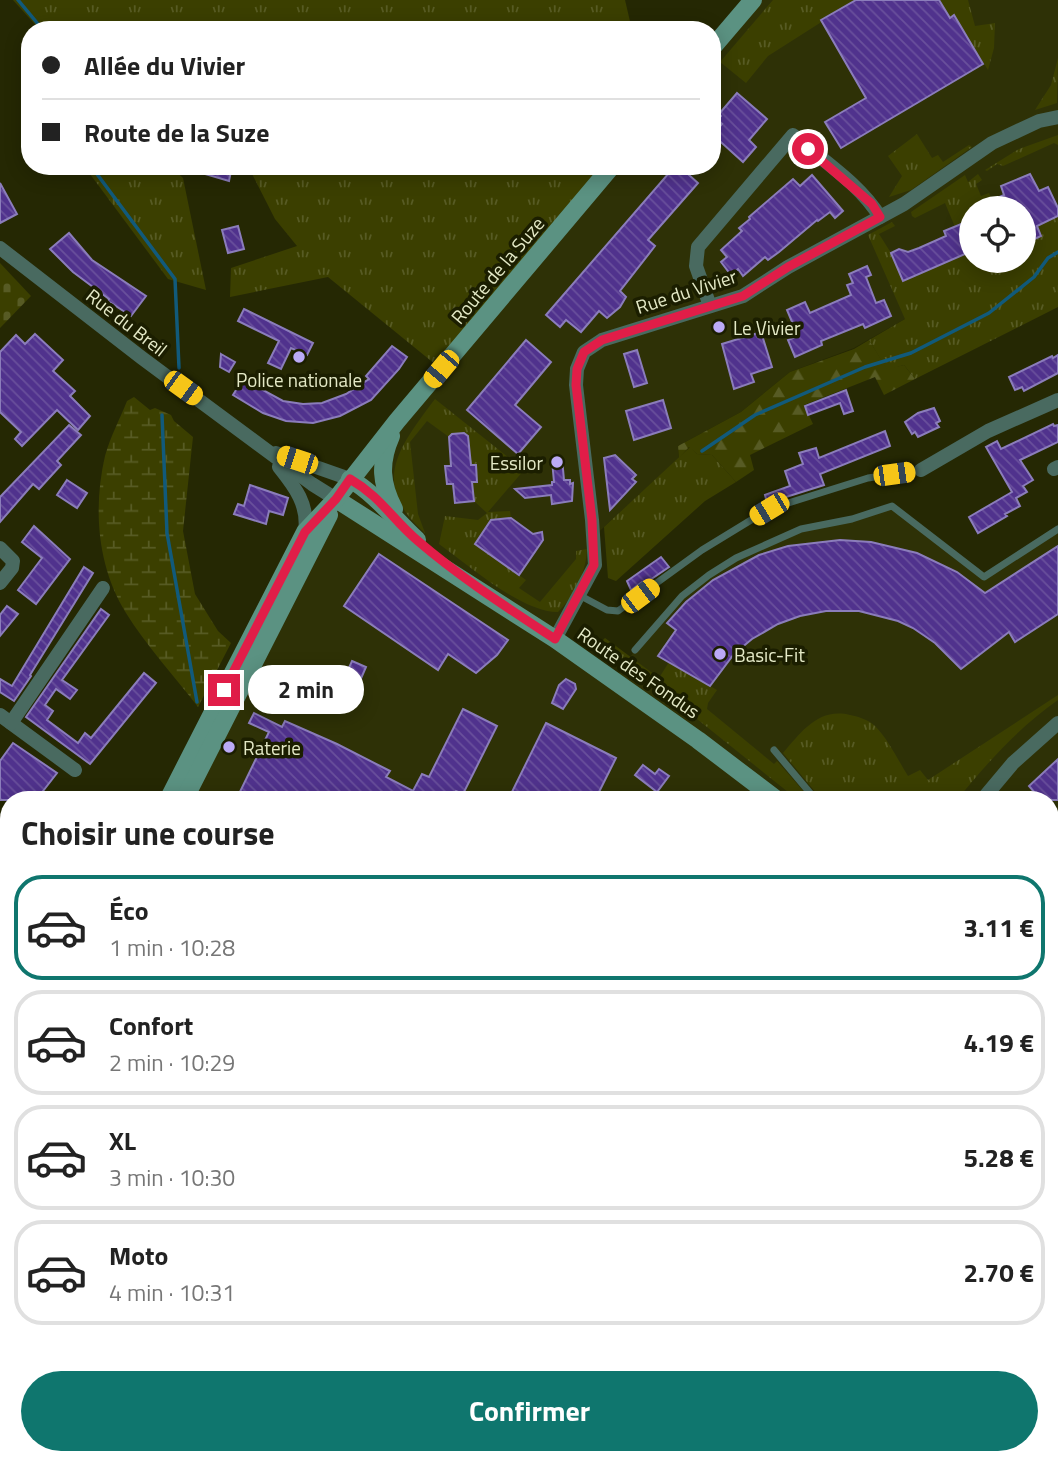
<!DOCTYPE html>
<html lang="fr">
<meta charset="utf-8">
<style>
:root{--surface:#fff;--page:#f6f6f6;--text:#222;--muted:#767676;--line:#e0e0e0;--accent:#0f766e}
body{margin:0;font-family:"Titillium Web",sans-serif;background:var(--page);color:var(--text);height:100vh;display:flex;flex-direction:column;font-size:26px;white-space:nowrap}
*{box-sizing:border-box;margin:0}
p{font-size:23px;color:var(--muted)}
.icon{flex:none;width:38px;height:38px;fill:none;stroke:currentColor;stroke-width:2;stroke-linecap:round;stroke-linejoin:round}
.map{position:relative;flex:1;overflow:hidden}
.details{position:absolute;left:0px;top:791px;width:1059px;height:674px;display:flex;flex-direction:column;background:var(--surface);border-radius:28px 28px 0 0;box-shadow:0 4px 18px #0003}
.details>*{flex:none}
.guide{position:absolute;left:21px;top:21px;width:700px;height:154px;border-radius:28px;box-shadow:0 4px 18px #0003;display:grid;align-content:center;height:154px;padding:0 21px;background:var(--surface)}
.controls{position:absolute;left:959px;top:196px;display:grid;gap:14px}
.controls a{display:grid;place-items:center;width:77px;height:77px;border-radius:50%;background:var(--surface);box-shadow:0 4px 18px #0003;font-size:35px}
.end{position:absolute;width:32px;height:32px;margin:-16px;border:9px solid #e11d48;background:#fff;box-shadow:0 0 0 4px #fff}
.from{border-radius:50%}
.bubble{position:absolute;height:49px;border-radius:24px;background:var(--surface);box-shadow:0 4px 18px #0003;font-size:23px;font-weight:700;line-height:49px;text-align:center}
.car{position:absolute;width:21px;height:42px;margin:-21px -10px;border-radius:9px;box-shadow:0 0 5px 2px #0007;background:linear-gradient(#f5c518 24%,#345 0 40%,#f5c518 0 76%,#345 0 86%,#f5c518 0)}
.guide b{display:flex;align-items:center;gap:24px;height:66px;font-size:26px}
.guide b+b{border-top:2px solid var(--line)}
.guide i{width:18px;height:18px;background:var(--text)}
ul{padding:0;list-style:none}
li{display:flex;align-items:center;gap:21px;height:105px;margin:0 14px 10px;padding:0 7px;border:4px solid var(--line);border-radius:28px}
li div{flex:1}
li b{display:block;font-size:26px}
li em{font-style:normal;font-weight:700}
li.current{border-color:var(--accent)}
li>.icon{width:63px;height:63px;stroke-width:1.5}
h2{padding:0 21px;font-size:32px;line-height:84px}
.button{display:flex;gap:14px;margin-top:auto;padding:14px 21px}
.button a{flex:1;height:80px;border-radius:42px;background:var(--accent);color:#fff;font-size:28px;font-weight:700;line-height:80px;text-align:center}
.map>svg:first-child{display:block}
.built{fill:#2e3106;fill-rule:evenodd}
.grass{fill:url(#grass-tufts)}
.forest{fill:url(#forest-firs)}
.wetland{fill:url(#wetland-marsh)}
.cemetery{fill:url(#cemetery-stones)}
.water{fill:#115a7b}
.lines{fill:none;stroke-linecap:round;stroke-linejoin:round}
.stream{stroke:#115a7b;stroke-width:3.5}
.building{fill:url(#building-back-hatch);stroke:#8b7dbb;stroke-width:2}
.lane{stroke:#496a60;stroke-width:7}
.street{stroke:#496a60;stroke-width:14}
.secondary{stroke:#5b9282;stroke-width:18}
.route{stroke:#e11d48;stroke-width:9}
.poi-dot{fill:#bbaaf6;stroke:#1b1e00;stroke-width:2.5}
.labels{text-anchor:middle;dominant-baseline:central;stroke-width:7;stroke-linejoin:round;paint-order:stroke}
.street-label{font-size:19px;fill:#e4e9c6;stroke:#1b1e00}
.poi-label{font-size:19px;fill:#e4e9c6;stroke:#1b1e00;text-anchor:start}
</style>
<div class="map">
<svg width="1058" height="1464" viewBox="0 0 1058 1464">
<defs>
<pattern id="grass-tufts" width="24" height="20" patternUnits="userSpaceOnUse" patternTransform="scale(1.75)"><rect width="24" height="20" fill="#3b3f00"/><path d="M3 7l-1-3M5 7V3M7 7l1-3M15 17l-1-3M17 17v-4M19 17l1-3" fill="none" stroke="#575b24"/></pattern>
<pattern id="forest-firs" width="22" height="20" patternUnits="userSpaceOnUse" patternTransform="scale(1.75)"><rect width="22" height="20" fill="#3b3f00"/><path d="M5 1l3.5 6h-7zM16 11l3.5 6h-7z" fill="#575b24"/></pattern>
<pattern id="wetland-marsh" width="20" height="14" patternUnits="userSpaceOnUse" patternTransform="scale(1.75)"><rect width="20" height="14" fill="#3b3f00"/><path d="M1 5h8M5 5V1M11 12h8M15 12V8" fill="none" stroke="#575b24"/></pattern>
<pattern id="cemetery-stones" width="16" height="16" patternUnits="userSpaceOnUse" patternTransform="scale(1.75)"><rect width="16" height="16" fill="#3b3f00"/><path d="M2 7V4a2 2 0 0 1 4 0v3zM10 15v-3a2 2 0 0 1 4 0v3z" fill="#575b24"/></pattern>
<pattern id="building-back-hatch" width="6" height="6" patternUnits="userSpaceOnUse" patternTransform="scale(1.75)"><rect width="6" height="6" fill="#50328d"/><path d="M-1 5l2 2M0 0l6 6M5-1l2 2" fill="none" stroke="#69509c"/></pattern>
</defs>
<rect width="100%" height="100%" fill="#252803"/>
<path class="built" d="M753 0H1058V236L1017 267 905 319 854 348 790 372 741 412 678 446 679 458 590 540 595 565 556 639 614 680 635 650 682 596 709 575 801 529 892 506 984 577 1058 528V884L1050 892V800H184L336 499 612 166H712V48ZM971 208H1024V261H971Z"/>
<g class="grass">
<path d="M13 0H625L632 30H40Z"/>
<path d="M773 0H856L768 56 746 83 720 62Z"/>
<path d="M939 0H968L975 26 995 23 994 48 988 70 954 15 950 18Z"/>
<path d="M1058 58 1057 103 1035 110 1051 85Z"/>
<path d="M917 134 932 158 938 155 943 162 969 145 972 147 911 190 889 197 902 176 888 156Z"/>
<path d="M1058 135V145L1054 143 1003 166 997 164 987 171 985 170 1019 149Z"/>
<path d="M84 166H170L183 178 206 290 168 279Z"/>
<path d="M248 166H612L441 369 328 277 230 297 231 268 297 246 275 219Z"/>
<path d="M978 174 982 180 976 184 981 196 989 193 992 200 988 202 991 208H971V220L955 227 945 203 915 218 912 216 911 212 965 175 968 182Z"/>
<path d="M1058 216V307L915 379 904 365 887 370 869 340 905 319 868 235 892 222 895 226 879 234 891 253 903 280 965 254 964 252 971 250V261H1024V244L1041 235 1037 226Z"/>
<path d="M435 399 524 470 488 512 510 511 511 518 491 521 475 544 526 580 519 588 540 602 576 559V551L587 549C586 573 575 595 558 612 521 612 470 566 439 544L445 516 478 520 487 513 474 501 472 482 477 481 476 465H471L468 436 465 433 452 434 449 437 427 421 410 442 418 514 425 533C369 484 399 447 435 399Z"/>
<path d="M690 447 697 454 712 455 736 482 705 501 616 581 608 578 604 527Z"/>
<path d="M605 638 659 678 669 662 717 690 708 703 707 709 774 764 777 761 811 800H798L601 642Z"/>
<path d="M1058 695V700C1019 727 987 763 957 800H822L783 753C801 732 819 707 850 715 859 717 867 719 875 726 888 739 898 760 908 776L920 770 928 780Z"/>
<path d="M9 1189V1264L0 1260V1203Z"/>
<path d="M0 1264 9 1267V1390L0 1387Z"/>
</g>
<g class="forest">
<path d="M869 340 887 369 904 365 915 379 884 395 875 377 804 405 813 424 750 455 754 470 736 482 712 455 697 454 689 447 679 458 678 446 741 412 790 372 854 349Z"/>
<path d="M1058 1284V1367L1050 1366V1285Z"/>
<path d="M253 1456H471L418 1464H282Z"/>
</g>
<path class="wetland" d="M134 397 150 410 155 408 171 415 174 421 193 437 183 531 195 594 218 631 231 643 198 707C175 677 145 644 126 613 97 566 93 508 105 456 110 437 120 419 127 401Z"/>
<path class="cemetery" d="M0 263 31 296 0 328Z"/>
<g class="water">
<path d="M1050 1366 1058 1367V1459L1016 1456H1050Z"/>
<path d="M0 1387 9 1390V1456H253L282 1464H0Z"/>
<path d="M471 1456H842L807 1464H418Z"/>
</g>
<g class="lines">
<g class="stream">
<path d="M18 0 43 30"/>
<path d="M91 166 175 279 179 368"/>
<path d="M162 415 167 533 197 702"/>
<path d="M702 451 755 415 865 367 911 353 989 313 1034 277 1048 258 1058 252"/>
</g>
</g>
<g class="building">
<path d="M856 0H939L950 18 954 15 983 64 841 148 825 122 866 98 821 20Z"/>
<path d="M737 93 767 119 749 140 756 147 743 162 713 135 722 124 717 120 721 116 719 114Z"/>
<path d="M188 166H232L229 181 188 169Z"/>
<path d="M675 166H679L698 183 648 240 655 246 620 291 626 297 620 307 607 318 599 311 581 332 566 320 560 327 546 315Z"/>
<path d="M1030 174 1039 191 1048 187 1058 208V216L1037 226 1041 236 1024 244V208H975L1004 195 1001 186Z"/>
<path d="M812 175 843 211 835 218 830 212 818 221 817 220 779 252 768 260 765 257 743 276 738 269 731 275 721 262 727 257 721 250 742 231 739 228 750 219 749 217 793 179 800 186Z"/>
<path d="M0 183 17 214 0 223Z"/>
<path d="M971 220V250L964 252 965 254 903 281 891 253 899 249 908 252 919 248 946 236 944 231Z"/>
<path d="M238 226 244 249 228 253 222 230Z"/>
<path d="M69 233 92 260 146 296 131 316 108 301 109 299 73 272 50 249Z"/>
<path d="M867 266 871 275 866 277 876 303 884 300 891 316 865 328 863 324 821 341 822 345 795 357 788 340 798 336 787 310 805 302 810 313 851 295 847 285 853 283 849 274Z"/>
<path d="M244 309 313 343 307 355 291 348 281 369 268 363 279 341 238 321Z"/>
<path d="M761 332 772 367 751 374 754 382 734 389 722 344Z"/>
<path d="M35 334 63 360 53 371 75 391 70 396 90 416 78 430 57 410 22 446 15 439 21 432 0 412V352L16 335 25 344Z"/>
<path d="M526 340 551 362 515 405 541 427 518 454 467 410Z"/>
<path d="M392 346 407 357 399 369 371 400 340 416 313 423 286 421 263 413 233 395 243 379 283 401 303 404 322 403 346 394 369 379 366 376Z"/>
<path d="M637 350 647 383 634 387 624 354Z"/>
<path d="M221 354 235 362 229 372 220 367Z"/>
<path d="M1058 355V373L1024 391 1022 387 1015 390 1009 377 1052 356 1053 358Z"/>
<path d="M846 390 853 411 844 414 840 403 808 415 805 406Z"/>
<path d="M663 400 671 428 634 440 626 411Z"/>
<path d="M934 408 940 421 936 423 939 427 918 437 915 432 912 434 905 422 918 413Z"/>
<path d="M1053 424 1054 426 1058 425V442L1020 460 1033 480 1023 486 1027 492 1016 498 1020 506 1005 514 1007 516 978 533 969 517 1012 492 986 447 997 441 1001 449Z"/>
<path d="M69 425 81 435 57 461 61 465 39 489 33 484 0 522V497Z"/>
<path d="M885 431 890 446 820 474 824 485 767 503 765 495 790 486 785 471 803 464 799 453 816 448 819 458Z"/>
<path d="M464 433 468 436 471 465H476L477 482H472L474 501 455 503 453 484H447L445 466H451L449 437 452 434Z"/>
<path d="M615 455 636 475 632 479 636 482 610 510 604 458Z"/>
<path d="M562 458 564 480H570V484L573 483 572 501 552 504 551 495 525 498 515 489 552 485V482H554L552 460Z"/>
<path d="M67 480 87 493 77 508 57 495Z"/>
<path d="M250 485 288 498 283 515 269 511 266 524 234 514 238 504 244 506Z"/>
<path d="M511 518 533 534 542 532 543 540 519 575 475 544 491 520Z"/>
<path d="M34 526 70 559 36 604 18 590 42 558 22 542Z"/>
<path d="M840 540 871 542 917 553 957 572 985 593 1058 546V614L1015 642 1009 632 961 669 935 643 913 628 898 621 859 611H826L800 616 778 624 752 639 734 654 710 686 658 656 676 630 667 623 686 602 713 580 759 555 788 546Z"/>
<path d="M379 554 508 640 497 655 476 673 448 654 438 670 344 606Z"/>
<path d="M661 557 669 567 644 584 642 582 631 590 627 581Z"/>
<path d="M84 567 93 573 30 675 31 676 14 701 0 692V679L12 686Z"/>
<path d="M7 606 18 614 0 636V615Z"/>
<path d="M101 609 109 615 62 680 77 690 70 699 56 689 45 705 53 711 47 720 78 743 85 733 91 738 144 673 156 683 90 764 26 717Z"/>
<path d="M352 661 366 667 353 697 339 690Z"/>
<path d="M566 679 575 684 576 689 563 709 552 703 559 685Z"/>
<path d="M463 709 497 726 463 794 456 791 451 800H236L269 732 249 723 254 713 282 727 285 721 337 744 390 771 386 777 413 791 422 774 429 777Z"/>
<path d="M546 723 616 758 595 800H508Z"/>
<path d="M13 743 57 773 36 800H0V761Z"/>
<path d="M1058 759V800H1041L1029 786Z"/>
<path d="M643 765 655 774 659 769 669 776 657 792 635 775Z"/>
</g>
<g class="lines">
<g class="lane">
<path d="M579 595 607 610 618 611 702 550 769 509 868 478 921 470"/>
<path d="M635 650 682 596 709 575 736 558 801 529 852 519 892 506 984 577 1058 529"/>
<path d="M774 750 816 800"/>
</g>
<g class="street">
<path d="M0 248 142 358 312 484 336 499"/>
<path d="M710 306 696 266 698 247 793 135C822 160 860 184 880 217"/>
<path d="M276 453 350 479"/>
<path d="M279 467C295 487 309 505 305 532"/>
<path d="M1054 469 1058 467"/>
<path d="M921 470 988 431 1058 400"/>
<path d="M0 548 13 561 12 568 0 583"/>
<path d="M555 639 595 565 592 520 576 385 577 369 584 352 602 340 743 296 788 267 904 204 992 143 1039 121 1058 117"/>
<path d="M0 715 75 770"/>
<path d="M11 723 103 588"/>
<path d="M982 800 1013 763 1058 723"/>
<path d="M0 1264 9 1267"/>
</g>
<g class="secondary">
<path d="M712 48 753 0"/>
<path d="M391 436C379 463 381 484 394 509"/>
<path d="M350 479C377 495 394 519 417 540"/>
<path d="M336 499 555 639 698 740 777 800"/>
<path d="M168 800 305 532 336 499 397 421 612 166"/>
<path d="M184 800 329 515"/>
<path d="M1050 985 1058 989"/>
<path d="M0 1028 9 1033"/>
<path d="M0 1047 9 1059"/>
<path d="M0 1138 9 1119"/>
<path d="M0 1185 9 1169"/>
</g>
</g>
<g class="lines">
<path class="route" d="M224 690 305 532 336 499 350 479C381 497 392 519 418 541 461 578 508 608 555 639L594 565 592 520 576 385 577 369 584 352 602 340 743 296 788 267 880 217 872 204 808 149"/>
</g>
<g class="poi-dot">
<circle cx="719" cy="327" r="7"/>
<circle cx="299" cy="357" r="7"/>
<circle cx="557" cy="462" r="7"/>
<circle cx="720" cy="654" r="7"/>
<circle cx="229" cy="747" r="7"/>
</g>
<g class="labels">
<g class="street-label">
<text transform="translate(497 270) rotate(-50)">Route de la Suze</text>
<text transform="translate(686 291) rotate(-18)">Rue du Vivier</text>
<text transform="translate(127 322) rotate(38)">Rue du Breil</text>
<text transform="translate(639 672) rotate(35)">Route des Fondus</text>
</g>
<g class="poi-label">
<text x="733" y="327">Le Vivier</text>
<text x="299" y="379" text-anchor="middle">Police nationale</text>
<text x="543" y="462" text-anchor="end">Essilor</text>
<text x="734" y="654">Basic-Fit</text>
<text x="243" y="747">Raterie</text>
</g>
</g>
</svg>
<div class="controls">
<a><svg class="icon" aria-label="locate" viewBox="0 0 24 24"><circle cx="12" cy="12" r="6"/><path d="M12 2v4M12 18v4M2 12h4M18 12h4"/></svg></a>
</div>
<i class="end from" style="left:808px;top:149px"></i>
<i class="end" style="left:224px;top:690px"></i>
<div class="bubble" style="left:248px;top:665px;width:116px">2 min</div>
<i class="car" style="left:441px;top:369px;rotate:220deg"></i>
<i class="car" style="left:183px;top:388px;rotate:126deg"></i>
<i class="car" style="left:297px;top:460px;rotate:288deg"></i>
<i class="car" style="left:894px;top:474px;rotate:82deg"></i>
<i class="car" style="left:769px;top:509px;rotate:239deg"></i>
<i class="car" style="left:640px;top:596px;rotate:53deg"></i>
<div class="guide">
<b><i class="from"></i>Allée du Vivier</b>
<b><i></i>Route de la Suze</b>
</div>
<section class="details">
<h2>Choisir une course</h2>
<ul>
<li class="current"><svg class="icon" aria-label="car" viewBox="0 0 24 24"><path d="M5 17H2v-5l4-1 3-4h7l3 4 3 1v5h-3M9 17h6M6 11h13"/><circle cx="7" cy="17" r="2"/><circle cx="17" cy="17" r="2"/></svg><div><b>Éco</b><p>1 min · 10:28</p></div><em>3.11 €</em></li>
<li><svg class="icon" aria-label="car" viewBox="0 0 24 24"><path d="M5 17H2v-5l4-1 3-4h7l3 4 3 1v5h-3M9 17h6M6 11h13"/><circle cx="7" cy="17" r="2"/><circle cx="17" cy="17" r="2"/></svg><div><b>Confort</b><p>2 min · 10:29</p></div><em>4.19 €</em></li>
<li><svg class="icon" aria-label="car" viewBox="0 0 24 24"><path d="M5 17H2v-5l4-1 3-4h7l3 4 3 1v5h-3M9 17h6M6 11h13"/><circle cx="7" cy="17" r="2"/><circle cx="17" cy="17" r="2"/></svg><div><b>XL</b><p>3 min · 10:30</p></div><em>5.28 €</em></li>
<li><svg class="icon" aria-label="car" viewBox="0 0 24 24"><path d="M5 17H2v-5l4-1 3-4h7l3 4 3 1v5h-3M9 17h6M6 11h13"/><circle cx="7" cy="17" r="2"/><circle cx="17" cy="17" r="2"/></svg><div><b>Moto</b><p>4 min · 10:31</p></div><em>2.70 €</em></li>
</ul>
<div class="button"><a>Confirmer</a></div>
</section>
</div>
